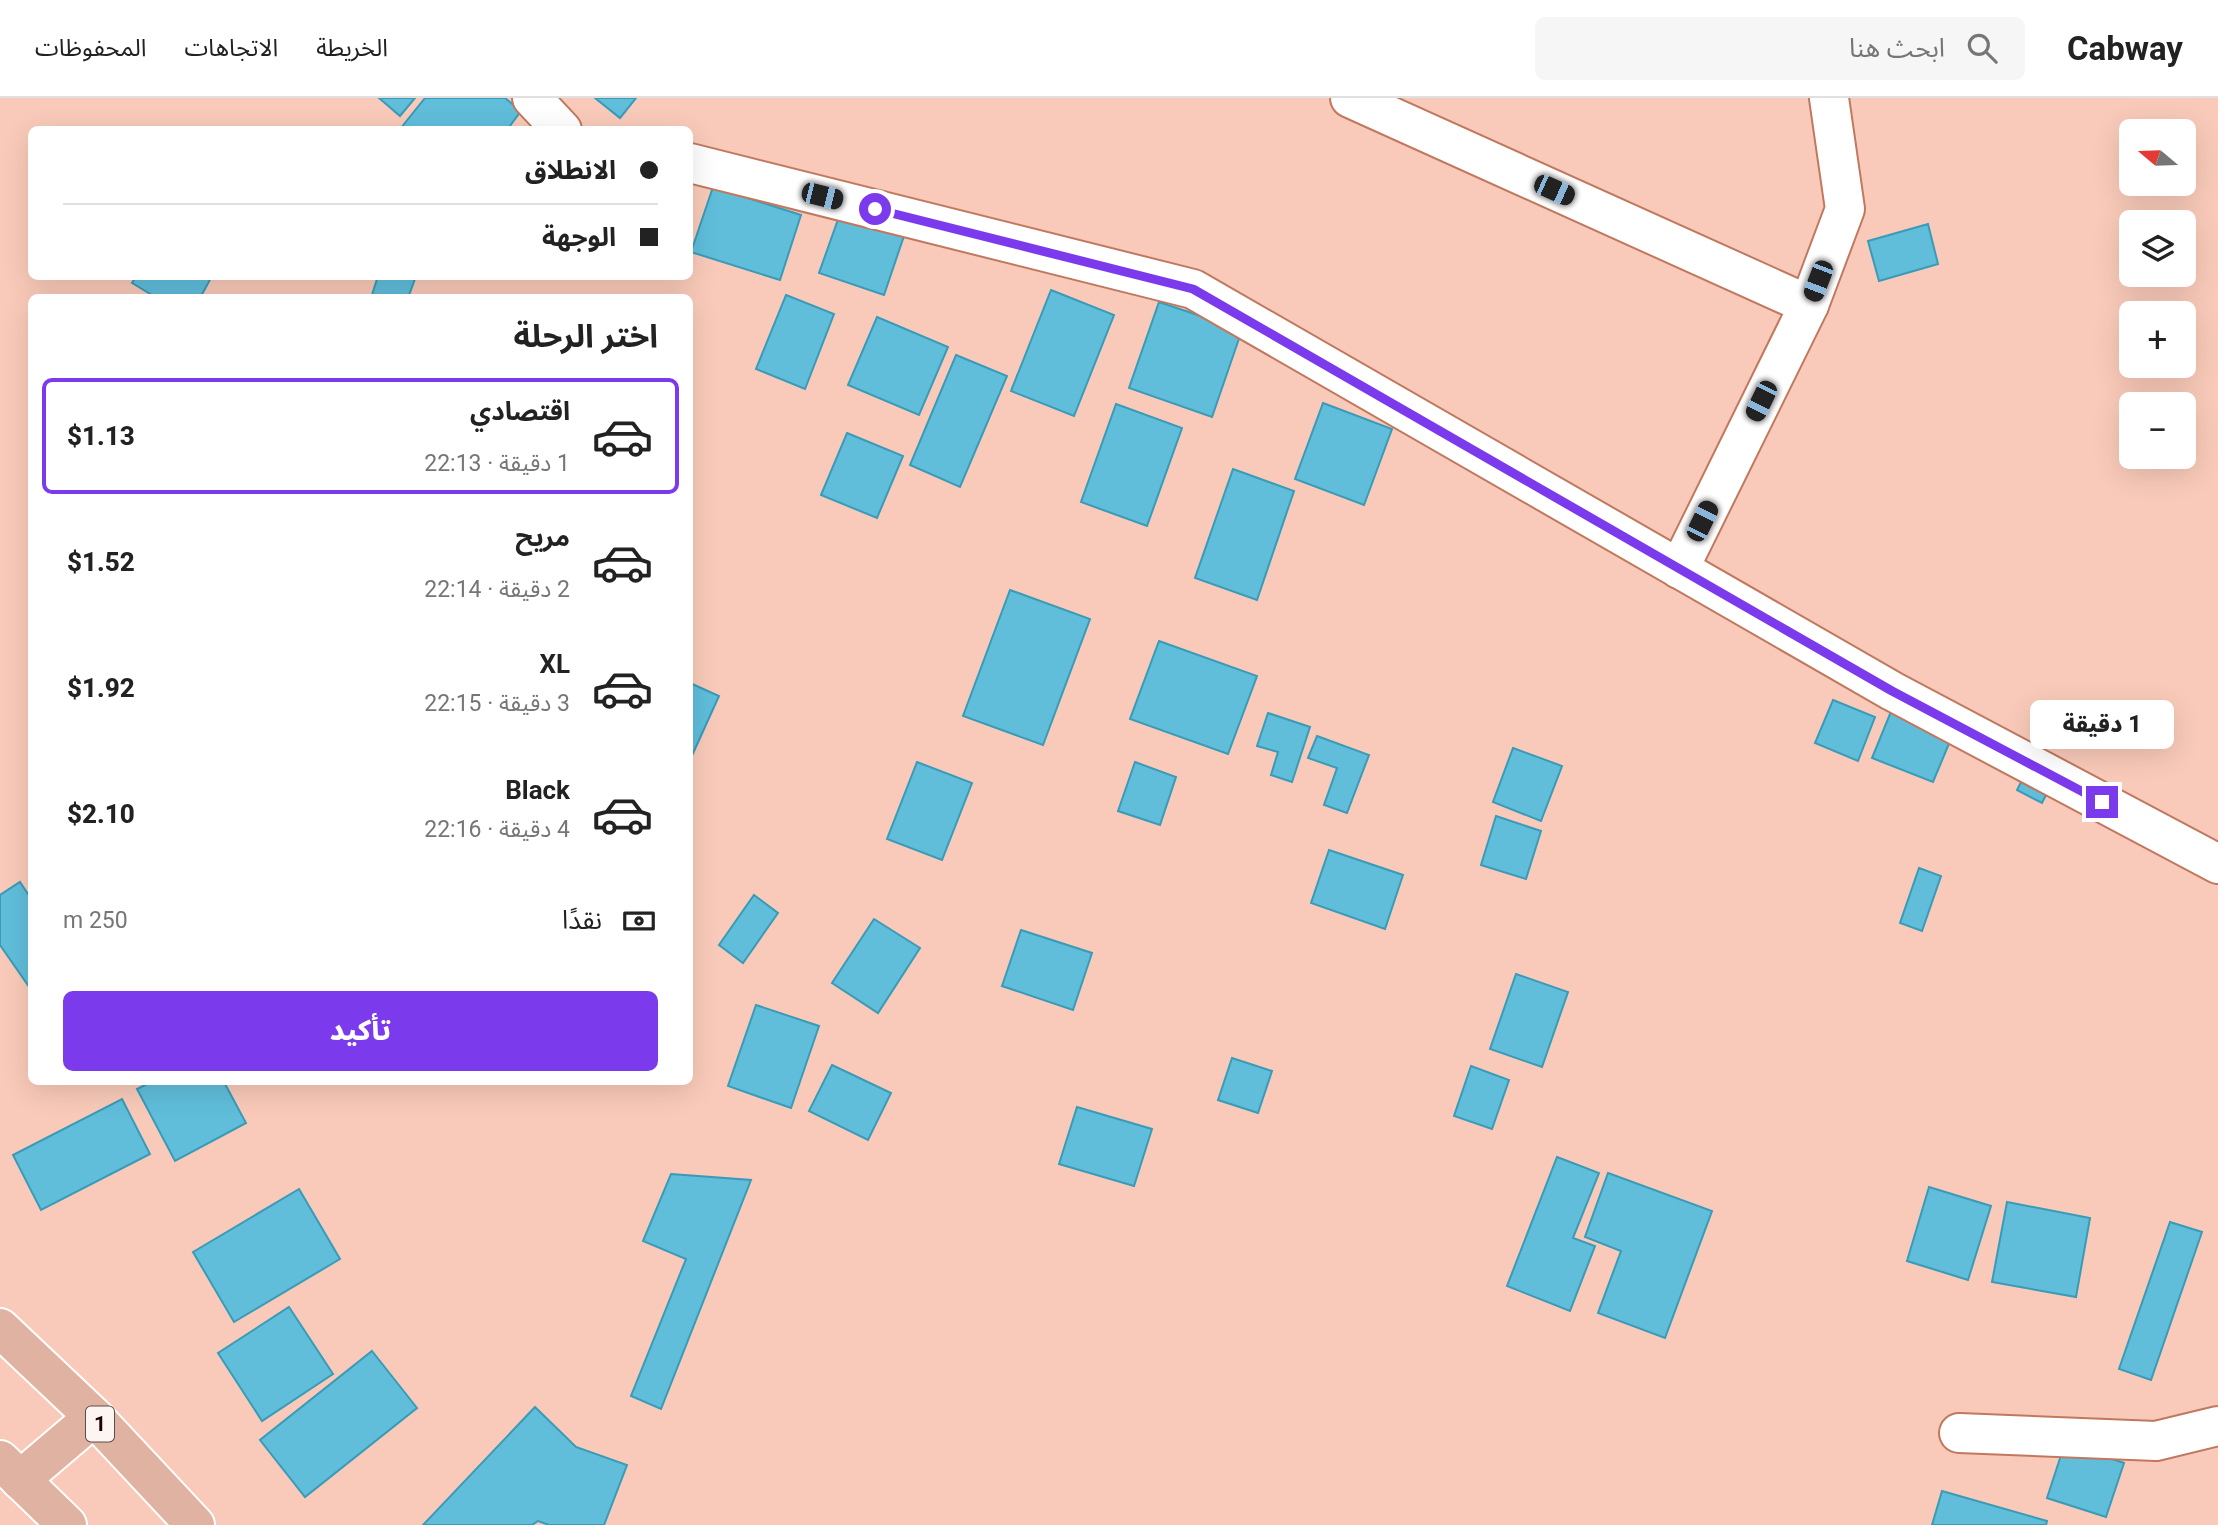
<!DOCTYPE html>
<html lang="ar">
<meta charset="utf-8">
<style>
:root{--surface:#fff;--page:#f6f6f6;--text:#222;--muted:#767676;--line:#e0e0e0;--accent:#7c3aed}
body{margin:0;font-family:Roboto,"Noto Sans Arabic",sans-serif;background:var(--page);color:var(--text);direction:rtl;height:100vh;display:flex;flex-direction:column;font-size:26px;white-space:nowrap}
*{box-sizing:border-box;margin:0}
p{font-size:23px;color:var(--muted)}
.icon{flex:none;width:38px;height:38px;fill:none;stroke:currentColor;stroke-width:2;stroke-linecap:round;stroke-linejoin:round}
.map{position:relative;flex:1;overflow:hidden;direction:ltr}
.details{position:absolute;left:28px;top:196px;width:665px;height:791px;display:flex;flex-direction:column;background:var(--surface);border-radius:10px;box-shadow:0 7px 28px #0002;direction:rtl}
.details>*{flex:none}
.top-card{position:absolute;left:28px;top:28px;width:665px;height:154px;border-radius:10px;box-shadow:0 7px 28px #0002;direction:rtl;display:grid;align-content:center;height:154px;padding:0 35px;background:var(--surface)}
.needle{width:46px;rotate:289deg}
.controls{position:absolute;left:2119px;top:21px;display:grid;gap:14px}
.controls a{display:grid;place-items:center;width:77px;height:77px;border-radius:10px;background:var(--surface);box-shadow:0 7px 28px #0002;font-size:35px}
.end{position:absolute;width:32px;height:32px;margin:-16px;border:9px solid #7c3aed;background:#fff;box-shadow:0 0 0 4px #fff}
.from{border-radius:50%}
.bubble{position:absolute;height:49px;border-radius:10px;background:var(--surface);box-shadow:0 7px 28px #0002;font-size:23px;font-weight:800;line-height:49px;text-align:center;direction:rtl}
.car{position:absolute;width:21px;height:42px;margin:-21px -10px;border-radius:9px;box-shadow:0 0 5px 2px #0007;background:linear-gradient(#222 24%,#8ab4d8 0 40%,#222 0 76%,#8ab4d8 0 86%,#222 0)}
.top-card b{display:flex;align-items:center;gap:24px;height:66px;font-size:26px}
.top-card b+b{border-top:2px solid var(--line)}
.top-card i{width:18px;height:18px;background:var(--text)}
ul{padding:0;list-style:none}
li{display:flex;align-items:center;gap:21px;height:116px;margin:0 14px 10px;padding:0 21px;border:4px solid transparent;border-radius:10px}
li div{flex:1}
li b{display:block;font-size:26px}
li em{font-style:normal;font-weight:800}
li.selected{border-color:var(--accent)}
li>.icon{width:63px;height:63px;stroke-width:1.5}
h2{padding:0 35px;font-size:32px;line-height:84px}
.pay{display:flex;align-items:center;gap:18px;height:77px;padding:0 35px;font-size:26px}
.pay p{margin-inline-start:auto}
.button{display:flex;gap:14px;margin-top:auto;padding:14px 35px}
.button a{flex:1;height:80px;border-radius:10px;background:var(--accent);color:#fff;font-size:28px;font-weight:800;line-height:80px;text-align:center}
header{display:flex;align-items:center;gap:42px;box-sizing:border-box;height:98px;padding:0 35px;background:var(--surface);border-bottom:2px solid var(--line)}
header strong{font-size:33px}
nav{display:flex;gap:38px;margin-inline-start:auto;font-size:24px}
.search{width:490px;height:63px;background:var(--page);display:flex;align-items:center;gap:18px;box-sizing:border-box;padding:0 24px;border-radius:10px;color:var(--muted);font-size:26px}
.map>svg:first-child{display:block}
.building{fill:#60bedb;stroke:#399bb7;stroke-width:2}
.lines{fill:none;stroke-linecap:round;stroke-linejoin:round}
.minor-casing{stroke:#c0785e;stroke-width:42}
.primary-casing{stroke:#fff;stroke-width:42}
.minor{stroke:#fff;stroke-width:38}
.primary{stroke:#e0b2a1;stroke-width:38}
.route{stroke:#7c3aed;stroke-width:9}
.labels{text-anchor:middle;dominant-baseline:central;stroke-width:5;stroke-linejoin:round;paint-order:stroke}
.shield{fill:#fdf5f2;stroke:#5f4c49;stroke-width:2}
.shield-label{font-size:21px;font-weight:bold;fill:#1b0300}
</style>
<header>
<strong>Cabway</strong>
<div class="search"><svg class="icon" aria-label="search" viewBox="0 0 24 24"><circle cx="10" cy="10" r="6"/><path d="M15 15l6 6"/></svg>ابحث هنا</div>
<nav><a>الخريطة</a><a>الاتجاهات</a><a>المحفوظات</a></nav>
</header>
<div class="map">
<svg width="2218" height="1427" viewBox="0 0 2218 1427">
<rect width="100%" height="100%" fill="#f9cab9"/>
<g class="building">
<path d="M379 0H415L400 18Z"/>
<path d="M425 0H505L521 13 507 32H403L401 30Z"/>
<path d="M595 0H636L620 20Z"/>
<path d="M713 89 801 117 780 182 691 154Z"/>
<path d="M841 113 905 135 884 197 819 175Z"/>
<path d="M1928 126 1938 166 1879 183 1868 143Z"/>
<path d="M136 178H212L200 200H157L132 185Z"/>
<path d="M378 178H416L408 200H371Z"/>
<path d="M1051 192 1114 217 1074 318 1011 293Z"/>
<path d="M786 197 834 216 805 291 756 271Z"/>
<path d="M1159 204 1242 232 1212 319 1129 290Z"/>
<path d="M877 219 948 249 919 317 848 287Z"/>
<path d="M956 257 1007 278 960 389 910 367Z"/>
<path d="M1323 305 1392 331 1364 407 1295 381Z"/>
<path d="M1116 306 1182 330 1147 428 1081 404Z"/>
<path d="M847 335 903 358 877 420 821 397Z"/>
<path d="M1233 371 1294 393 1257 502 1195 480Z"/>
<path d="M1010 492 1090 521 1043 647 963 618Z"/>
<path d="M1159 543 1257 578 1228 656 1130 621Z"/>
<path d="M690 585 719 598 690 662Z"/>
<path d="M1833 602 1875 619 1858 663 1815 645Z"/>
<path d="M1892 611 1953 636 1933 684 1872 660Z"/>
<path d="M1268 615 1310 629 1292 684 1271 677 1278 654 1257 648Z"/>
<path d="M1317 638 1369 657 1347 715 1324 707 1337 670 1308 660Z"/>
<path d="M1513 650 1562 668 1541 723 1493 704Z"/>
<path d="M917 664 972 685 942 762 887 741Z"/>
<path d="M1135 664 1176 679 1160 727 1118 713Z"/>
<path d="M2026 674 2051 687 2042 705 2017 692Z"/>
<path d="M1496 718 1541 733 1526 781 1481 767Z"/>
<path d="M1329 752 1403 777 1385 831 1311 805Z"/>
<path d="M1919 770 1941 778 1922 833 1900 825Z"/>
<path d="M20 784 32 802V893L0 847V797Z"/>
<path d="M754 797 778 815 743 865 719 847Z"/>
<path d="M874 821 920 850 878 915 832 885Z"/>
<path d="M1021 832 1092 855 1073 912 1002 888Z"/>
<path d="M1516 876 1568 894 1542 969 1490 951Z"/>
<path d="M756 907 819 928 791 1010 728 988Z"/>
<path d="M1232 960 1272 973 1258 1015 1218 1002Z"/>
<path d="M832 967 891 995 868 1042 809 1013Z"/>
<path d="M1471 968 1509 982 1492 1031 1454 1018Z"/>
<path d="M151 984H224L246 1025 175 1063 137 991Z"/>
<path d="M122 1001 150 1056 41 1112 13 1057Z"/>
<path d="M1077 1009 1152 1031 1134 1088 1059 1066Z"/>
<path d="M1557 1059 1599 1075 1573 1140 1595 1148 1570 1213 1507 1188Z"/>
<path d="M1608 1075 1712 1113 1665 1240 1598 1215 1621 1153 1585 1139Z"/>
<path d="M671 1076 751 1082 661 1311 631 1298 686 1161 643 1143Z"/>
<path d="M1929 1089 1991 1108 1968 1182 1907 1163Z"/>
<path d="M299 1091 340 1161 234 1224 193 1154Z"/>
<path d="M2007 1104 2090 1120 2076 1199 1992 1184Z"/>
<path d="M2170 1124 2202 1134 2151 1282 2119 1271Z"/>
<path d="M289 1209 333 1276 262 1323 218 1255Z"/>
<path d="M372 1253 417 1310 305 1399 260 1342Z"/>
<path d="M535 1309 576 1349 627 1367 604 1427H549L538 1423 532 1427H423Z"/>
<path d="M2065 1345 2124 1365 2106 1419 2047 1400Z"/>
<path d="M1942 1393 2047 1423 2046 1427H1932Z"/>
</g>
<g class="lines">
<defs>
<g id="minor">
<path d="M532 0 562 32"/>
<path d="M1350 0 1809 207"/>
<path d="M690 65 1193 191 1892 593 2218 766"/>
<path d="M1679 471 1809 207 1845 111 1829 0"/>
<path d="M1959 1335 2156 1343 2218 1328"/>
</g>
<g id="primary">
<path d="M0 1230 94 1319 195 1427"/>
<path d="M0 1362 67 1427"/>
<path d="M20 1382 94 1319"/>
</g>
</defs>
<use href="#minor" class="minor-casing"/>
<use href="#primary" class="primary-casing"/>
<use href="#minor" class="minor"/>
<use href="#primary" class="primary"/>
</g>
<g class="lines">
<path class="route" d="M875 111 1193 191 1892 593 2102 704"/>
</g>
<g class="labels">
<rect class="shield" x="86" y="1308.5" width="28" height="35" rx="5"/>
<g class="shield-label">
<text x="100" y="1326">1</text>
</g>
</g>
</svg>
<div class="controls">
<a><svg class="needle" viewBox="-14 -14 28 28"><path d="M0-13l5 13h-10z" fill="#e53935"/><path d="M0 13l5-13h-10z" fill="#767676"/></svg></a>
<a><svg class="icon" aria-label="layers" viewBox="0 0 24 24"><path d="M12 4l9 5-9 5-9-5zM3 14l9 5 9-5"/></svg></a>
<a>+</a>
<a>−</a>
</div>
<i class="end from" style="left:875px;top:111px"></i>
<i class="end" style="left:2102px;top:704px"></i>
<div class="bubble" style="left:2030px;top:602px;width:144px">1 دقيقة</div>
<i class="car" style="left:1554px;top:92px;rotate:114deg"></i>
<i class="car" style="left:822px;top:98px;rotate:104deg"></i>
<i class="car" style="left:1818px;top:183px;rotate:201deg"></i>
<i class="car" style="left:1761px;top:303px;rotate:206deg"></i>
<i class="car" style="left:1702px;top:423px;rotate:26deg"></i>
<div class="top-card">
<b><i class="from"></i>الانطلاق</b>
<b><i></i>الوجهة</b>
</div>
<section class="details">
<h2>اختر الرحلة</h2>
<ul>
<li class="selected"><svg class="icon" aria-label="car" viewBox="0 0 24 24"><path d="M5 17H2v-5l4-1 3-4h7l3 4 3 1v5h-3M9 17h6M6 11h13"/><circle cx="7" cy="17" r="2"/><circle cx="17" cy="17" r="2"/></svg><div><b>اقتصادي</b><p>1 دقيقة · 22:13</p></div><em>$1.13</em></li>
<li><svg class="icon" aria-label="car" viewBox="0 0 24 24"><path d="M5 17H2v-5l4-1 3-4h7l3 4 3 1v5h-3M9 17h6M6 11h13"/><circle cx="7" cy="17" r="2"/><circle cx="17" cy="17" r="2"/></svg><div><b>مريح</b><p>2 دقيقة · 22:14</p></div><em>$1.52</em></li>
<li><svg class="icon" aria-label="car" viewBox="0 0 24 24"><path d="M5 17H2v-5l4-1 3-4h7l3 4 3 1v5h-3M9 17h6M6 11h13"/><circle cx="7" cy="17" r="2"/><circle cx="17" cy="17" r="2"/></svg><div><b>XL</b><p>3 دقيقة · 22:15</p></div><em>$1.92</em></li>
<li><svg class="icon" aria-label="car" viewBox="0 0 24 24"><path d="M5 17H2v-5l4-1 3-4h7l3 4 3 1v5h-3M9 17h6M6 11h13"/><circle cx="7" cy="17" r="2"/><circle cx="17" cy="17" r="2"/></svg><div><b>Black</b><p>4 دقيقة · 22:16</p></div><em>$2.10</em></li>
</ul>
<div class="pay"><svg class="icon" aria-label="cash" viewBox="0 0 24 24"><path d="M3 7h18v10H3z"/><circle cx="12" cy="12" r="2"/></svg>نقدًا<p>250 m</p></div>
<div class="button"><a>تأكيد</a></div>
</section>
</div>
